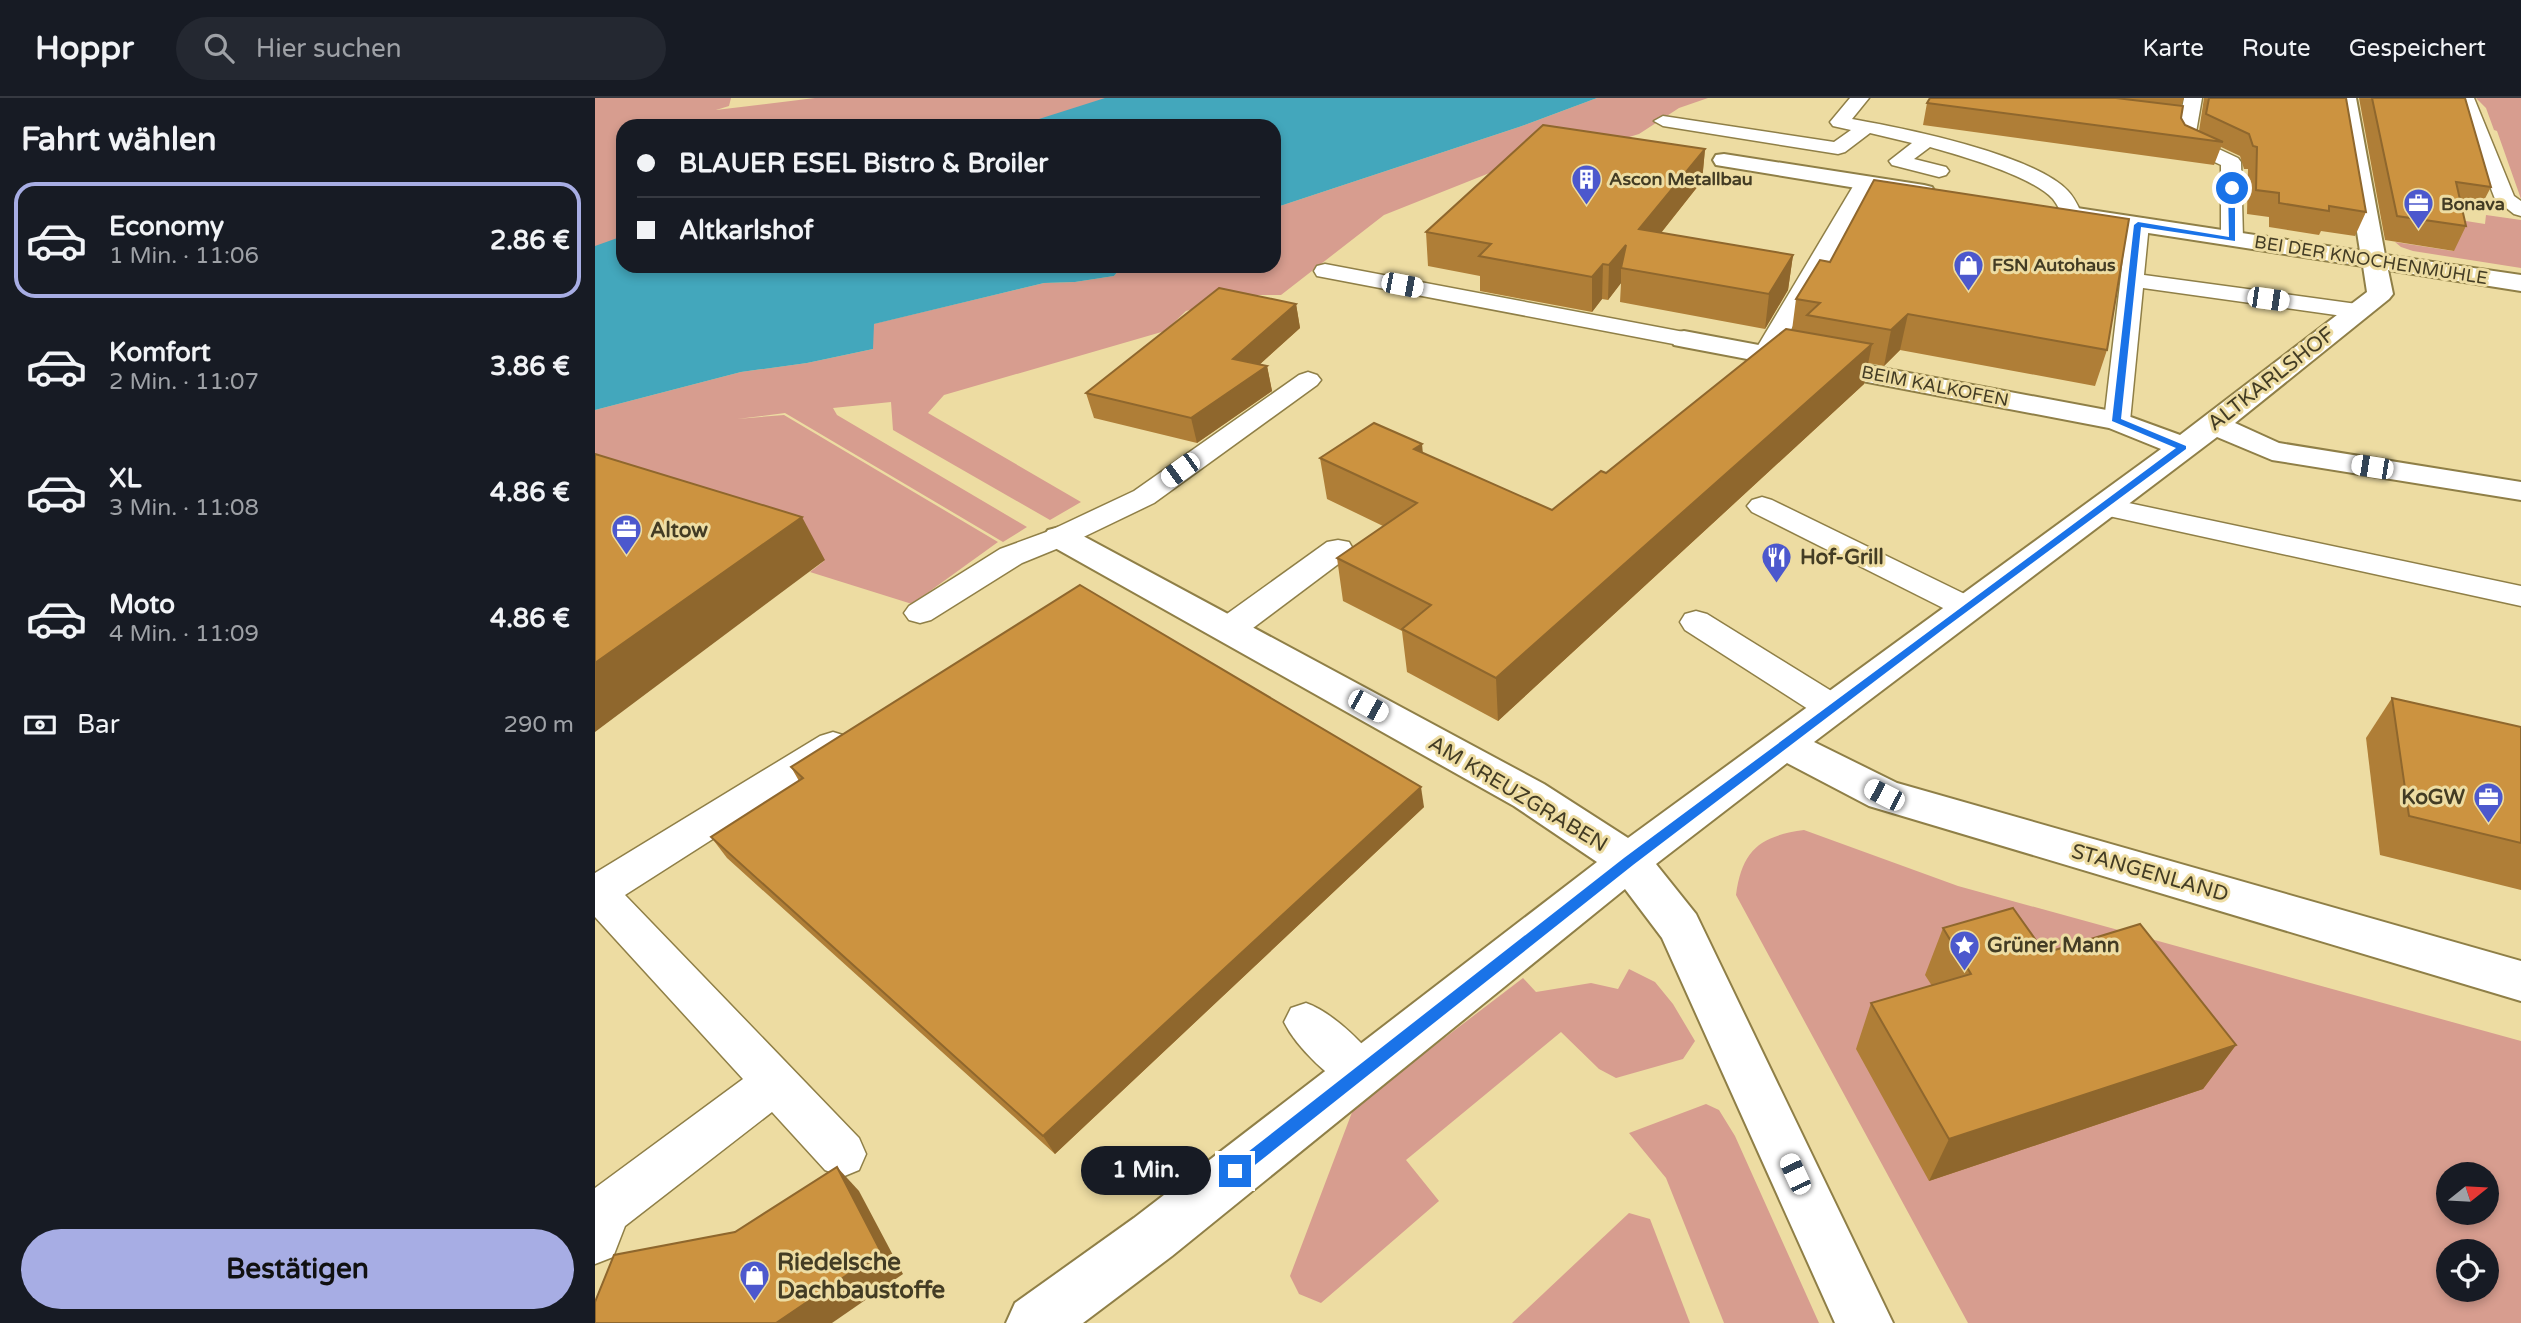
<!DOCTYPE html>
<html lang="de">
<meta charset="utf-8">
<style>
:root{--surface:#171b24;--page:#242831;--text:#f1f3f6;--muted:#9ea1a6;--line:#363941;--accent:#a7ade4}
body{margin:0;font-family:"Varela Round",sans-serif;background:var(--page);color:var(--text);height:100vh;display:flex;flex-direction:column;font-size:26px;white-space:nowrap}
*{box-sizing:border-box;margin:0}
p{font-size:23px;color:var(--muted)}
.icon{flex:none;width:38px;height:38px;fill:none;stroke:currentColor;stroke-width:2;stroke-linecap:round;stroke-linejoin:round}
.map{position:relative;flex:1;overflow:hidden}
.side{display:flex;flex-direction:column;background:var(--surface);width:595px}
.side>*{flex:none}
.hud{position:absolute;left:21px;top:21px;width:665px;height:154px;border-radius:21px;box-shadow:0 4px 10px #0003;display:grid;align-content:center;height:154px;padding:0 21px;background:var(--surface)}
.needle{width:46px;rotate:72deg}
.buttons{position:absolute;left:1841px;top:1064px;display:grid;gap:14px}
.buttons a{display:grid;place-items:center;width:63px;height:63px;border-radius:50%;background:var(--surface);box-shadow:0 4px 10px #0003;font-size:35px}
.end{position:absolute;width:32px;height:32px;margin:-16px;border:9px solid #1a73e8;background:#fff;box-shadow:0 0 0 4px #fff}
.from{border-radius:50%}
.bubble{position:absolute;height:49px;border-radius:24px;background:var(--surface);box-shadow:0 4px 10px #0003;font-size:23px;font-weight:800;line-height:49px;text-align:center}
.car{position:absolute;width:21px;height:42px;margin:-21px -10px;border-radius:9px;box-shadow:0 0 5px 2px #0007;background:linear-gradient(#fff 24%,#345 0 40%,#fff 0 76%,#345 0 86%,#fff 0)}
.hud b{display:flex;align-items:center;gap:24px;height:66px;font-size:26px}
.hud b+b{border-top:2px solid var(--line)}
.hud i{width:18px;height:18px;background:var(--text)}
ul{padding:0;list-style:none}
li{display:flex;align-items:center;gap:21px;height:116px;margin:0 14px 10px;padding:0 7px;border:4px solid transparent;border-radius:21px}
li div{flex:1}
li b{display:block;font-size:26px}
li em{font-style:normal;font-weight:800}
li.on{border-color:var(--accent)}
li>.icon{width:63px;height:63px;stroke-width:1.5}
h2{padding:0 21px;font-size:32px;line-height:84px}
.pay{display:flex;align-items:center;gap:18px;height:77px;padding:0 21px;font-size:26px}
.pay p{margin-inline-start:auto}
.primary-button{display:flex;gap:14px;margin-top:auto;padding:14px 21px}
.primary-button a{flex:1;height:80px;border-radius:42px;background:var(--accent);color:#111;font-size:28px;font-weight:800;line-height:80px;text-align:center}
header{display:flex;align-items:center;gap:42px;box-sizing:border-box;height:98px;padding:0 35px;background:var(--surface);border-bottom:2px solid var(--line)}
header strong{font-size:33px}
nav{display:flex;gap:38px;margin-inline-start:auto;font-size:24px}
.search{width:490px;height:63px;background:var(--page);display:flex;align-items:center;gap:18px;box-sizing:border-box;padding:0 24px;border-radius:38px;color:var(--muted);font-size:26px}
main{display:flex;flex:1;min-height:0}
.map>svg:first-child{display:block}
.green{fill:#d79d8f;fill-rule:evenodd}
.water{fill:#43a7bc}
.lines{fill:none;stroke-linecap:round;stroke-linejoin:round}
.lane-casing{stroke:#8f7f47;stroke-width:3}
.street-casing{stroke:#8f7f47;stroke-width:4}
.lane{fill:#fff;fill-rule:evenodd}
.street{fill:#fff;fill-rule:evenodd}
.wall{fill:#af7e37}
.shaded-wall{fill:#8f672d}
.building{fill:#cc9340;stroke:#8f672d;stroke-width:2}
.route{fill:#1a73e8}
.labels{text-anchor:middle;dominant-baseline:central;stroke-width:6;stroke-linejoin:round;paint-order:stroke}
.far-poi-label{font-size:18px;font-weight:bold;fill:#433c24;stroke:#eddca2;text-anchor:start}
.far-street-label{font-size:18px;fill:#433c24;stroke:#eddca2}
.street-label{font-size:21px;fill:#433c24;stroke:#eddca2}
.poi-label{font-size:21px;font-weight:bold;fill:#433c24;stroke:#eddca2;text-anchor:start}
.near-poi-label{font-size:24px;font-weight:bold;fill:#433c24;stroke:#eddca2;text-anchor:start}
</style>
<header>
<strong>Hoppr</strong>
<div class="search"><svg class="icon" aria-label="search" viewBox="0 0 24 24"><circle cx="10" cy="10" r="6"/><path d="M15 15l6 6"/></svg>Hier suchen</div>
<nav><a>Karte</a><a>Route</a><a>Gespeichert</a></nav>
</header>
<main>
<section class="side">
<h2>Fahrt wählen</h2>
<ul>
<li class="on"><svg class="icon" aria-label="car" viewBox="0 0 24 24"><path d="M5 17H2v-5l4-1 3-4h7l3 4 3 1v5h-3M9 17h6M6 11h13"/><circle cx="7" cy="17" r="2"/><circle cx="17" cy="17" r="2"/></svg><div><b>Economy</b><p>1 Min. · 11:06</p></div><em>2.86 €</em></li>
<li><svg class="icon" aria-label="car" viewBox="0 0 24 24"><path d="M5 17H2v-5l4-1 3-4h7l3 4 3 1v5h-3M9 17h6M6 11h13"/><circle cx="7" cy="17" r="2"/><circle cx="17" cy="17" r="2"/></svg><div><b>Komfort</b><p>2 Min. · 11:07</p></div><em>3.86 €</em></li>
<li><svg class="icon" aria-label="car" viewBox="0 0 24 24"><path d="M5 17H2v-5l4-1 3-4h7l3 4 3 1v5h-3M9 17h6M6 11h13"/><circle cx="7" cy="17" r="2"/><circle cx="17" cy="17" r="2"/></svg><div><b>XL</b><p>3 Min. · 11:08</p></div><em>4.86 €</em></li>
<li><svg class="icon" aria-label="car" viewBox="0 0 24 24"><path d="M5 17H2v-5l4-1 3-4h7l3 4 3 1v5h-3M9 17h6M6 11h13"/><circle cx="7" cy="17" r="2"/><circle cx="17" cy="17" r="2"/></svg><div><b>Moto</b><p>4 Min. · 11:09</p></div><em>4.86 €</em></li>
</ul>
<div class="pay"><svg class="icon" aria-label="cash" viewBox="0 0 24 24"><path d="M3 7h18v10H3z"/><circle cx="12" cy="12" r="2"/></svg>Bar<p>290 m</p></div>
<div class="primary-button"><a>Bestätigen</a></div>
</section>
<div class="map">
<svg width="1926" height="1225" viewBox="0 0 1926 1225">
<rect width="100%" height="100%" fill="#eddca2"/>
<g class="green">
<path d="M0 0H136L134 8 121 12 220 0H617L535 28H28V165L0 173Z"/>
<path d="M1002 0H1113L1084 10 1044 36 975 57 937 58 789 117 686 197H649L591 213 570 233 349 297 333 315 486 404 455 422 298 332 296 304 238 310 242 317 432 429 408 444 190 315 142 321 189 317 403 444 317 506 215 474 229 463 0 552V312L146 274 212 265 278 251V226L449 185 480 184 519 178 527 168H679V110L924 29Z"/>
<path d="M1881 0H1926V101L1902 33 1899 32 1891 10Z"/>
<path d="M1891 117 1926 122V170L1818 153 1806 149 1800 144 1858 153 1852 120 1890 126Z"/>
<path d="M1209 732 1363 788 1926 943V1225H1373L1141 797C1147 752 1165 738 1209 732ZM1853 1076H1892V1115H1853ZM1853 1153H1892V1192H1853Z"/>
<path d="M1034 871 1060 884 1078 906 1100 943 1088 961 1021 980 1004 971 966 934 811 1062 844 1103 726 1205 704 1196 695 1178 759 1009 928 880 941 894 996 885 1023 891Z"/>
<path d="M1111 1006 1124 1012 1140 1038 1224 1225H1129L1071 1080 1034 1035Z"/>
<path d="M1034 1115 1055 1121 1095 1225H917Z"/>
</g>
<g class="water">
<path d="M510 0H1002L924 29 679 110V28H422Z"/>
<path d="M28 138V168H527L519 178 480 184 449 185 279 226 278 251 212 265 146 274 0 312V148Z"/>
</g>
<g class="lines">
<defs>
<g id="lane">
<path d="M1255 0H1274L1257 21C1308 30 1438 56 1473 93 1479 99 1483 108 1487 116L1484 120H1470C1465 114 1463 107 1458 101 1437 78 1367 58 1335 49L1319 61 1351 69 1354 73 1351 77 1344 79 1297 67 1294 63 1317 45 1275 35 1250 54 1243 56 1068 28 1059 23 1068 18 1239 44 1256 32 1238 28 1235 24Z"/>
<path d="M1589 0H1607L1600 40 1643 60 1646 64 1648 141 1645 146H1629L1626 141V67L1583 47 1581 43Z"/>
<path d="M1861 0H1879L1919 98 1926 103V118L1919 116 1900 101Z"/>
<path d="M1270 79 1277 81 1280 85 1182 256 1179 261 1170 263 1161 261 1158 256 1260 85 1263 81Z"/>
<path d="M1543 120 1551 121 1554 126 1549 177 1762 206 1770 208 1774 213 1770 218 1762 220 1548 190 1535 323 1531 329 1522 331 1513 329 1509 323 1532 126 1535 121Z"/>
<path d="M730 166 1089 234 1098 236 1101 241 1098 246 1089 248 722 178 719 173 722 168Z"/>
<path d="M713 274 722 277 726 282 722 287 559 405 476 445 427 465 336 522 325 525 314 522 309 515 314 508 405 451 454 433 539 393 704 277Z"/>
<path d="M1167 399 1177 402 1382 502 1387 509 1382 516 1371 519 1360 516 1157 414 1152 408 1157 402Z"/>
<path d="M1510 400 1926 488V508L1500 415 1495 409 1500 403Z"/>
<path d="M743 442 754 444 758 451 754 458 646 539 634 542 622 539 618 531 622 523 732 444Z"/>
<path d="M1101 513 1112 516 1251 602 1256 611 1251 620 1239 623 1227 620 1090 532 1085 524 1090 516Z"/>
<path d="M238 634 251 638 256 647 251 656 30 797 264 1040 271 1056 264 1072 247 1079 230 1072 177 1014 30 1128 18 1159 0 1166V1090L148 981 0 819V775L225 638Z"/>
<path d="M711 905C737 914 775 949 787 974L780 989 764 995C738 985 701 949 689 924L696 910Z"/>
</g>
<g id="street">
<path d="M1741 0H1761L1790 157 1926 177V193L1793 172 1798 196 1794 201 1640 325 1684 345 1926 384V402L1677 362 1622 339 1219 644 1302 685 1926 863V903L1274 708 1192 665 1061 766 1101 816 1298 1225H1240L1067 840 1030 791 577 1158 488 1225H411L420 1205 539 1120 1002 764 919 708 453 446 448 439 453 432 465 429 477 432 949 686 1033 740 1566 351 1514 330 1089 249 1079 247 1076 241 1079 235 1089 233 1522 314 1585 337 1772 194 1768 168 1482 124 1474 122 1470 117 1474 112 1482 110 1765 153Z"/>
<path d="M1129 56 1329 87 1337 89 1340 94 1337 99 1329 101 1121 67 1118 62 1121 57Z"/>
</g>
</defs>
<use href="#lane" class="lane-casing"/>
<use href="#street" class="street-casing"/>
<use href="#lane" class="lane"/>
<use href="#street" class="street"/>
</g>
<g class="wall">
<path d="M1335 0H1589L1586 8V20L1590 27 1604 33 1609 0H1751L1771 114 1760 138 1726 133 1724 137 1674 129V119L1652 116 1653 71H1649L1645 58 1626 49 1619 67 1328 27 1332 5Z"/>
<path d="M1764 0H1870L1896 89 1884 112 1867 110 1871 128 1859 153 1790 142Z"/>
<path d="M1110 51 1107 83 1066 135 1198 157 1193 192 1170 231 1025 204 1026 185 1013 202 1007 201 997 214 885 193V178L833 168 831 134Z"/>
<path d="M1225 162 1512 252 1500 288 1305 252 1289 268 1273 265 1269 286 903 623 812 574 807 533 748 503 742 460 788 428 732 401 725 360 828 355 957 412 1011 375 1197 232 1201 201Z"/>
<path d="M701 206 705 230 664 267 672 268 677 293 602 345 499 320 491 295Z"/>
<path d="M1797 600 1926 629V792L1785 757 1771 640Z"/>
<path d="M196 669 829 709 460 1056 132 760 116 739 204 683Z"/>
<path d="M1348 830 1450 855 1641 947 1608 991 1334 1083 1261 951 1276 905 1337 888 1330 877Z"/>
</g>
<g class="shaded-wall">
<path d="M1110 51 1107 83 1042 165 1044 131Z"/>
<path d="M1031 147 1026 170V185L1013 202 1014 167Z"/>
<path d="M1198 157 1193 192 1170 231 1174 196Z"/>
<path d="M1008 166 1007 201 997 214V179Z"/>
<path d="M701 206 705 230 643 286 638 261Z"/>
<path d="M1313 216 1305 252 1289 268 1296 232Z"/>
<path d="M1277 246 1269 286 903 623 901 580Z"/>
<path d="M672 268 677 293 602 345 596 320Z"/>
<path d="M827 346 831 387 819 351Z"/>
<path d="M207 419 230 462 0 634V565Z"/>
<path d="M826 689 829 709 460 1056 448 1038Z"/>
<path d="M1641 947 1608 991 1334 1083 1354 1041Z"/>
<path d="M242 1069 264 1093 308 1176 237 1225H181Z"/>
</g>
<g class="building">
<path d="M1335 0H1521L1588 8 1586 20 1590 27 1628 44 1332 5Z"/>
<path d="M1614 0H1751L1771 114 1734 108V113L1684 105V95L1661 92 1662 49 1658 48 1654 36 1611 16Z"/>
<path d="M1777 0H1870L1896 89 1861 84 1871 128 1802 118Z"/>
<path d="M948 27 1110 51 1044 131 1198 157 1174 196 1026 170 1031 147 1014 167 1008 166 997 179 884 158 896 146 831 134Z"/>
<path d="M1279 82 1534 121 1512 252 1313 216 1296 232 1212 217 1225 205 1201 201 1225 162 1235 164Z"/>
<path d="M624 190 701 206 638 261 672 268 596 320 491 295Z"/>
<path d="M1191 231 1277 246 901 580 807 531 836 507 742 460 822 405 725 360 779 325 827 346 819 351 957 412 1006 373 1011 375Z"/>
<path d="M0 356 207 419 0 565Z"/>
<path d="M485 487 826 689 448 1038 116 739 208 680 196 669Z"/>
<path d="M1797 600 1926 629V745L1814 718Z"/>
<path d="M1418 810 1450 855 1545 826 1641 947 1354 1041 1276 905 1376 876 1348 830Z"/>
<path d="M242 1069 286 1154 181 1225H0V1204L19 1157 140 1134Z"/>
</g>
<path class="route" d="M1637 88 1640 90V143L1546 129 1526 321 1591 348V351L1351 529 1038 767 646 1078 640 1081 635 1078 632 1073 635 1068 1029 760 1581 350 1517 323 1539 127 1543 124 1634 139 1633 90Z"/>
<defs>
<symbol id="building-pin" viewBox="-11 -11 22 30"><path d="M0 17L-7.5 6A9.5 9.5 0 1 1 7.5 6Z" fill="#4c58cd" stroke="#eddca2"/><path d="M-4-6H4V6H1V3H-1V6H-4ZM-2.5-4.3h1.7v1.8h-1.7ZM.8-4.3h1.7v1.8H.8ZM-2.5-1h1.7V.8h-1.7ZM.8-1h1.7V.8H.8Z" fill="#fff"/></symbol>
<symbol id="office-pin" viewBox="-11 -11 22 30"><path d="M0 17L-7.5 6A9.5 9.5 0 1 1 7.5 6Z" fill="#4c58cd" stroke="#eddca2"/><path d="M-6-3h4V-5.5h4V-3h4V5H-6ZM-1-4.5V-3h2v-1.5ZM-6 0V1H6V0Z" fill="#fff"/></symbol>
<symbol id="shop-pin" viewBox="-11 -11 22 30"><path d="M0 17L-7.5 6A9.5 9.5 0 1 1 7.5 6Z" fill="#4c58cd" stroke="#eddca2"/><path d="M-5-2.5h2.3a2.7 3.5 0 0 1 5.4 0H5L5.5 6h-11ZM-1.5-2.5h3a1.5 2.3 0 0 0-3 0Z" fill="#fff"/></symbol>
<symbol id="restaurant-pin" viewBox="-11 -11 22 30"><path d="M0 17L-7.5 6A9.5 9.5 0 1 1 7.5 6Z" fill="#4c58cd" stroke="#eddca2"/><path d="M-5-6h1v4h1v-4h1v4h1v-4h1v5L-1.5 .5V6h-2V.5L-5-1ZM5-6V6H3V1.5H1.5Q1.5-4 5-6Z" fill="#fff"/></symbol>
<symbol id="sight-pin" viewBox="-11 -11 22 30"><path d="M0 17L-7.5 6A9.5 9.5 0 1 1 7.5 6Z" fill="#4c58cd" stroke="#eddca2"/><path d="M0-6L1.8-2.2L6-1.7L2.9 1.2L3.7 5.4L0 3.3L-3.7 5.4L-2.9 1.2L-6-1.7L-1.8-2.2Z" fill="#fff"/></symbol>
</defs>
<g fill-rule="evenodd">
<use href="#building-pin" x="974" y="64" width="35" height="47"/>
<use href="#office-pin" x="1806" y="88" width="35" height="47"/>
<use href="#shop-pin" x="1356" y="150" width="35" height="47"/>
<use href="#office-pin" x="14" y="414" width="35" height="47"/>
<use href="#restaurant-pin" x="1164" y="442" width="35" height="47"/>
<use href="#office-pin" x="1876" y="682" width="35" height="47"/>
<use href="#sight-pin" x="1352" y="830" width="35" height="47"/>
<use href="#shop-pin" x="142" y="1160" width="35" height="47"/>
</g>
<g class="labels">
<g class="far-poi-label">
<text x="1014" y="81">Ascon Metallbau</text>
<text x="1846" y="106">Bonava</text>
<text x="1397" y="167">FSN Autohaus</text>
</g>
<g class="far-street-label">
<text transform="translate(1776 162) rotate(9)">BEI DER KNOCHENMÜHLE</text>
<text transform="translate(1340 288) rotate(11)">BEIM KALKOFEN</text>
</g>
<g class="street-label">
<text transform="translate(1676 281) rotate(-38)">ALTKARLSHOF</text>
<text transform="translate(923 696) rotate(31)">AM KREUZGRABEN</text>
<text transform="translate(1555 775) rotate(16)">STANGENLAND</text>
</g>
<g class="poi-label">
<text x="55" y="432">Altow</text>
<text x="1205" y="459">Hof-Grill</text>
<text x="1870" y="699" text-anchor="end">KoGW</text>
<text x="1392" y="847">Grüner Mann</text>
</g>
<g class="near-poi-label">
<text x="182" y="1164">Riedelsche<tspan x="182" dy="28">Dachbaustoffe</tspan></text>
</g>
</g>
</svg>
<div class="buttons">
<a><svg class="needle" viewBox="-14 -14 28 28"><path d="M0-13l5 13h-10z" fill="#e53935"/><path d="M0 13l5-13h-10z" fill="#9ea1a6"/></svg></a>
<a><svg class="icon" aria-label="locate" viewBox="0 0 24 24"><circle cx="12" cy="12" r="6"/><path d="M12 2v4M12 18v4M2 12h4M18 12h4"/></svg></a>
</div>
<i class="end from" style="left:1637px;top:90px"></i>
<i class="end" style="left:640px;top:1073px"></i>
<div class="bubble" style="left:486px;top:1048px;width:130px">1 Min.</div>
<i class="car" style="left:807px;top:187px;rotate:101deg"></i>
<i class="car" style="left:1673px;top:201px;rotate:98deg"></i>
<i class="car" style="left:1777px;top:369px;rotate:279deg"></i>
<i class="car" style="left:585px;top:372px;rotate:234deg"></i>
<i class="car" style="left:773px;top:608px;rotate:119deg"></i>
<i class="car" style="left:1289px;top:697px;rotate:297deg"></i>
<i class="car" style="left:1200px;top:1076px;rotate:335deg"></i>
<div class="hud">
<b><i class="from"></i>BLAUER ESEL Bistro &amp; Broiler</b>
<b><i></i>Altkarlshof</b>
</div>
</div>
</main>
